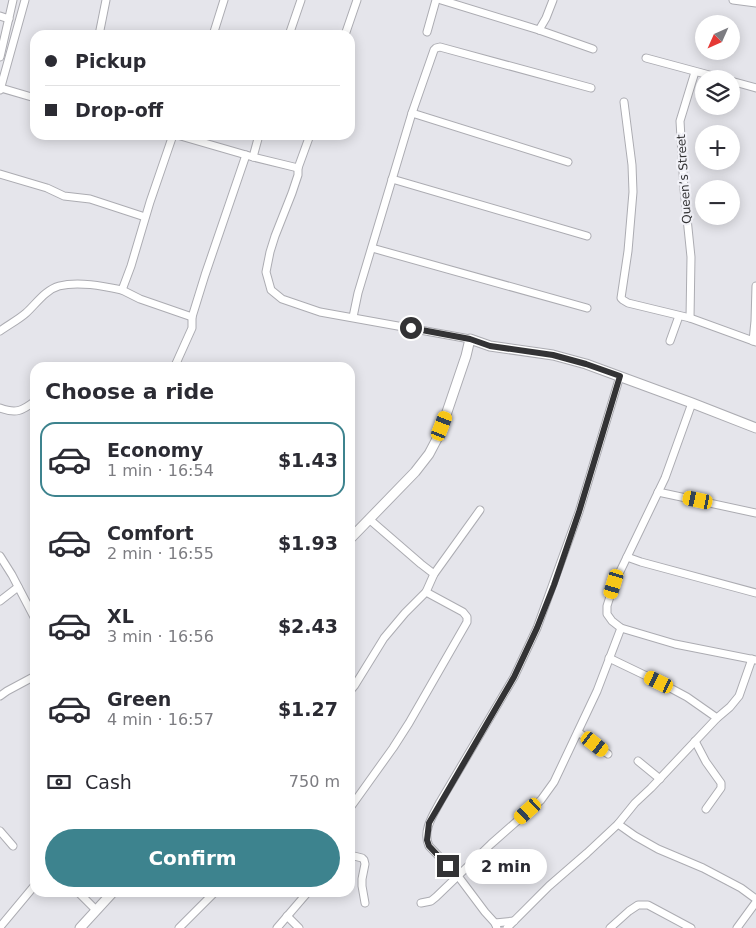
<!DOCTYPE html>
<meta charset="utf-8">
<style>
:root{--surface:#fff;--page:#f2f2f3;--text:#2b2b33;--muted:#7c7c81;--line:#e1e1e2;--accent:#3d838e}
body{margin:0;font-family:"DejaVu Sans",sans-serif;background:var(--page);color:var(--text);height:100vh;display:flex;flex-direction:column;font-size:19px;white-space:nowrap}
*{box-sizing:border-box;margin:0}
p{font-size:16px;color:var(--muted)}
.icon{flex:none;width:28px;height:28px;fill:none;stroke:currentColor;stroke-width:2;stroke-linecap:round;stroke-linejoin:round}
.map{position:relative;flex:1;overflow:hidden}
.details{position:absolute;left:30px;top:362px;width:325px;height:535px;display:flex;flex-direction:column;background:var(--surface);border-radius:15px;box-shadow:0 2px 12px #0003}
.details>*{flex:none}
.banner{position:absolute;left:30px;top:30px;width:325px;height:110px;border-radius:15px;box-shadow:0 2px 12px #0003;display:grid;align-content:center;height:110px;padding:0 15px;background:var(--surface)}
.needle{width:32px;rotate:225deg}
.controls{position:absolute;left:695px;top:15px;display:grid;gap:10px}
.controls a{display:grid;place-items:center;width:45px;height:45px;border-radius:50%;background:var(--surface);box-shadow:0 2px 12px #0003;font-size:25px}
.end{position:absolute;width:22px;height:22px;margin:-11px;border:6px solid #333335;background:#fff;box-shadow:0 0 0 2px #fff}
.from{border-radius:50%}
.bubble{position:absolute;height:35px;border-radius:18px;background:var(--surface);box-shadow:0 2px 12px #0003;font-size:16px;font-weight:600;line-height:35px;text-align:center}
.car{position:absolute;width:15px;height:30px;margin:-15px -8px;border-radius:6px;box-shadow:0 0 4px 1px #0007;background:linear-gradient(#f5c518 24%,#345 0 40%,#f5c518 0 76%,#345 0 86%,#f5c518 0)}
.banner b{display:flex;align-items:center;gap:18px;height:48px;font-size:19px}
.banner b+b{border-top:1px solid var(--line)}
.banner i{width:12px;height:12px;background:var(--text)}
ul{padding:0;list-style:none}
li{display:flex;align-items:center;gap:15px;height:75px;margin:0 10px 8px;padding:0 5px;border:2px solid transparent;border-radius:15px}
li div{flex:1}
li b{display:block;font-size:19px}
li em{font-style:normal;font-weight:600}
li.current{border-color:var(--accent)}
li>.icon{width:45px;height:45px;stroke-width:1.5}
h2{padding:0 15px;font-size:22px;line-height:60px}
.pay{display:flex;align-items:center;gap:12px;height:55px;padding:0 15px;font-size:19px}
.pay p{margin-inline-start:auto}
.cta{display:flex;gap:10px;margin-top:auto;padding:10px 15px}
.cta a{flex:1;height:58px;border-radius:30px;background:var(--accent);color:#fff;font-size:20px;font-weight:600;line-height:58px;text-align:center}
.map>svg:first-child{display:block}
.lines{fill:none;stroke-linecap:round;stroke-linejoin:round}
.street-casing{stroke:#acacb2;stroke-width:9}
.secondary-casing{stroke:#acacb2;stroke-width:11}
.street{stroke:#fff;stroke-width:7}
.secondary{stroke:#fff;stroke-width:9}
.route{stroke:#333335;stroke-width:6}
.labels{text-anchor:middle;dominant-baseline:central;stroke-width:4.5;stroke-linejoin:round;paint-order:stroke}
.street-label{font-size:12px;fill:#333335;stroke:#f2f2f8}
</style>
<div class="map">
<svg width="756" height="928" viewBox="0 0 756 928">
<rect width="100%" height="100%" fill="#e5e5eb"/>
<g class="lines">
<defs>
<g id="street">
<path d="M441 0 539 30 593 49"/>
<path d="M733 0 756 3"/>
<path d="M0 16 9 19"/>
<path d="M539 30 546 18 553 0"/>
<path d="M427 32 436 0"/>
<path d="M99 35 106 0"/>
<path d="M213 35 224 0"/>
<path d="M289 35 301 0"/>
<path d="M345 35 357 0"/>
<path d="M0 57 13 0"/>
<path d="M646 58 724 79"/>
<path d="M731 81 756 88"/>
<path d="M1 88 35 98"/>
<path d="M0 90 25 0"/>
<path d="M624 102 632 165 633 192 628 251 621 298 623 300 628 303 690 318 756 342"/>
<path d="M412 113 568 162"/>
<path d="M177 135 253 157 298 168"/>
<path d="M310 135 298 168V175L292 193 275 236 270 252 266 272 271 290 282 299 320 312 470 339"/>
<path d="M253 157 259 135"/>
<path d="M0 174 47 188 64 196 90 199 145 217"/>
<path d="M392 179 587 236"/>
<path d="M372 248 587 308"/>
<path d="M122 290 140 299 192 317"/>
<path d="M353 317 358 293 412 113 434 50 436 48 440 47 591 88"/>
<path d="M690 318 691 257 684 189 680 121 695 72"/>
<path d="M0 331C8 325 18 320 26 313 36 304 45 290 59 286 78 281 103 286 122 290L131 266 150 202 173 135"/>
<path d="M670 341 679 316"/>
<path d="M753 341 755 321 756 286"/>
<path d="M88 368 105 367 108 368"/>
<path d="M174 368 192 328V317L205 275 246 155"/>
<path d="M692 403 665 478 614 584 607 606V614L612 621 621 628 675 644 756 660"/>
<path d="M0 408C16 414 22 411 35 401"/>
<path d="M658 492 756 513"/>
<path d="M369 519 421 564 434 574"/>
<path d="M0 556 12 575 35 619"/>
<path d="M627 557 641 562 756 593"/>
<path d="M0 601 18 587"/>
<path d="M609 658 659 682 687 697 717 718"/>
<path d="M350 691 355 685 384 638 405 613 426 592 434 574 480 510"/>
<path d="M0 696 7 691 35 676"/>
<path d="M578 732 608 754"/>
<path d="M695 741 706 762 721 783V788L706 809"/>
<path d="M638 761 660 779"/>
<path d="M350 808 393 748 409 723 467 622V617L463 612 426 592"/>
<path d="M618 824 635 836 658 849 703 868 741 888 756 899"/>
<path d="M0 831 13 846"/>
<path d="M350 855 362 858 364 860 365 864 362 879V886L365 903"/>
<path d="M78 892 96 910"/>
<path d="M421 903 431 901 436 897 491 844 541 800 554 782 597 691 621 628"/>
<path d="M287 916 299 928"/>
<path d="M495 923 514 921"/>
<path d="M0 927 35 885"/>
<path d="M179 928 215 892"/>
<path d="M277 928 308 892"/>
<path d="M497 928 495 923 485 912 458 876 429 846C422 831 433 815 440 802L514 677 537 628 579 512 620 376"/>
<path d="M507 928 549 886 587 853 618 824 635 803 651 788 717 718 730 707 739 696 752 659"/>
<path d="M610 928 629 911 638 905H648L691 928"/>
<path d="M737 928 756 902"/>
</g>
<g id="secondary">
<path d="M350 539 415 472 429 454 439 435 447 412 466 356 470 339 490 346 553 355 586 364 692 403 756 428"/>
<path d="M80 928 113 892"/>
</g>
</defs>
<use href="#street" class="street-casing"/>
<use href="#secondary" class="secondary-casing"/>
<use href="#street" class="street"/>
<use href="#secondary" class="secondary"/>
</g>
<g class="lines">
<path class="route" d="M411 328 470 339 490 346 553 355 586 364 620 376 579 512 554 585 537 628 514 677 429 823 427 840 429 846 448 866"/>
</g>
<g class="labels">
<g class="street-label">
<text transform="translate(684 179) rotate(-94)">Queen’s Street</text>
</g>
</g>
</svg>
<div class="controls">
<a><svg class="needle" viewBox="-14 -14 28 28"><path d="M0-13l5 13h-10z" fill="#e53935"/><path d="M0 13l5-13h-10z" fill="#7c7c81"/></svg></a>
<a><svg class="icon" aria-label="layers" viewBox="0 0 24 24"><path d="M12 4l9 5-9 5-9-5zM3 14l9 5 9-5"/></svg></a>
<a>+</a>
<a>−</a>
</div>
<i class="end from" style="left:411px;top:328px"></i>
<i class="end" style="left:448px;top:866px"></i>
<div class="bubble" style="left:465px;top:849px;width:82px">2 min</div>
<i class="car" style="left:442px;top:426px;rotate:21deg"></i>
<i class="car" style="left:698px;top:500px;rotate:282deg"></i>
<i class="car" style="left:614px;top:584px;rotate:197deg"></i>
<i class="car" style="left:659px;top:682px;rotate:296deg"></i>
<i class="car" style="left:595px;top:744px;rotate:128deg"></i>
<i class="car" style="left:528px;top:811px;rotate:228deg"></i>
<div class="banner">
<b><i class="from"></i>Pickup</b>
<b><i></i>Drop-off</b>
</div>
<section class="details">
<h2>Choose a ride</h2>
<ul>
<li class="current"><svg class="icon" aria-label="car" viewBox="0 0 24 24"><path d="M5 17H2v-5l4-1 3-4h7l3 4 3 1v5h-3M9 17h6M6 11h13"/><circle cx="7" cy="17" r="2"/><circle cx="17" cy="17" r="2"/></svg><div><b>Economy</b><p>1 min · 16:54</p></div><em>$1.43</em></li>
<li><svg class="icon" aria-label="car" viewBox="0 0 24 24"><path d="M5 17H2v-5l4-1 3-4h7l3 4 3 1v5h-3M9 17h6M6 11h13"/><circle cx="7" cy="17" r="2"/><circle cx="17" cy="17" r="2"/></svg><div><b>Comfort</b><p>2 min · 16:55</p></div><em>$1.93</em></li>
<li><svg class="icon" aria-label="car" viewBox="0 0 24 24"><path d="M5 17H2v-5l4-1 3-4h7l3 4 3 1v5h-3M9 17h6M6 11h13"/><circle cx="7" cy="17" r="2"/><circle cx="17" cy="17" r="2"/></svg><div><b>XL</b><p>3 min · 16:56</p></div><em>$2.43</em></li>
<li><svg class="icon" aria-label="car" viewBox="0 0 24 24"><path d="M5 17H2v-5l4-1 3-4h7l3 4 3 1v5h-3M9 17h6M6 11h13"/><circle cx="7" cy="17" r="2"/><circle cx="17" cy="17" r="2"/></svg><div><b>Green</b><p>4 min · 16:57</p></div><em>$1.27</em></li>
</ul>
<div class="pay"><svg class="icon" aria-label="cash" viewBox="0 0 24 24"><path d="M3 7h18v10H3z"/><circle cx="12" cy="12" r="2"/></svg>Cash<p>750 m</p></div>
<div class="cta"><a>Confirm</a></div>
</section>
</div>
